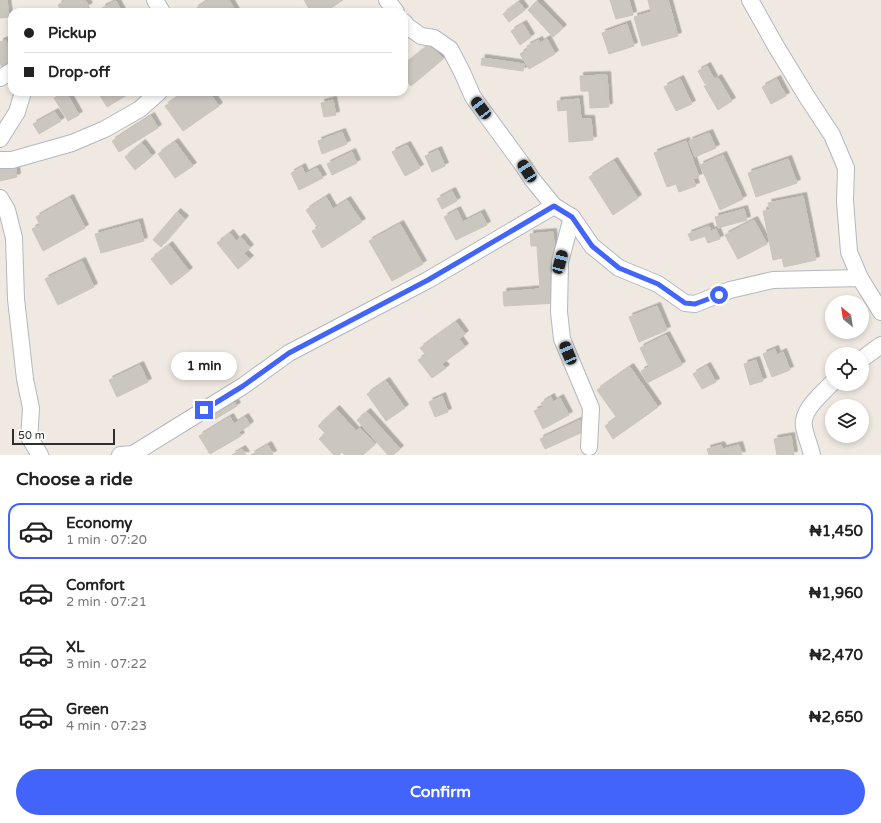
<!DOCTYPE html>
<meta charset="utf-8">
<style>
:root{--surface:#fff;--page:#f2f2f2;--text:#222;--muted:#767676;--line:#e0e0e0;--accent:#4264fb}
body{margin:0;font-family:"Varela Round",sans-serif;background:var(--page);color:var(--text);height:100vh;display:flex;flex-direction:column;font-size:15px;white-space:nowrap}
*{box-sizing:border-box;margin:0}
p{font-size:13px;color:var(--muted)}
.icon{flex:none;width:22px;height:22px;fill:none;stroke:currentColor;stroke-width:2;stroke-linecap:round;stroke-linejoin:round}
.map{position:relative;height:455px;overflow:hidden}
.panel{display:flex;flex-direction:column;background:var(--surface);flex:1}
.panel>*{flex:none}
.guide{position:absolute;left:8px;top:8px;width:400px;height:88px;border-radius:12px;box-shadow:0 2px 6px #0003;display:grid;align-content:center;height:88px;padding:0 16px;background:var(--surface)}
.needle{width:26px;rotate:330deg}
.controls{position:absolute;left:825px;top:295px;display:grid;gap:8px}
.controls a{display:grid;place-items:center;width:44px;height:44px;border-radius:50%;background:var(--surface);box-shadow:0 2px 6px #0003;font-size:20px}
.scale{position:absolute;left:12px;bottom:10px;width:103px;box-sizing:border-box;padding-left:4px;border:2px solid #2e2e2e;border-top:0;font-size:11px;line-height:14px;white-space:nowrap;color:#2e2e2e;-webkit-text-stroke:3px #fff;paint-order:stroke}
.end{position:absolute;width:18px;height:18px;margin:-9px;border:5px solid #4264fb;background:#fff;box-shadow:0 0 0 2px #fff}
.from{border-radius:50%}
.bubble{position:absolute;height:28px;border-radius:14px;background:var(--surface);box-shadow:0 2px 6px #0003;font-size:13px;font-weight:700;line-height:28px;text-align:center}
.car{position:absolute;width:12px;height:24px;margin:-12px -6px;border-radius:5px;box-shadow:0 0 3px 1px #0007;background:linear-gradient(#222 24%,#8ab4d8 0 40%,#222 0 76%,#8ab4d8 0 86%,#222 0)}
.guide b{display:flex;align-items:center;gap:14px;height:38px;font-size:15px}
.guide b+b{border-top:1px solid var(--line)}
.guide i{width:10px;height:10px;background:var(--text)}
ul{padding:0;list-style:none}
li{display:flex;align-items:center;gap:12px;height:56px;margin:0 8px 6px;padding:0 8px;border:2px solid transparent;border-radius:12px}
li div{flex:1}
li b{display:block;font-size:15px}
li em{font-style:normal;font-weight:700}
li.selected{border-color:var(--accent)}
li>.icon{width:36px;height:36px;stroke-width:1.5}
h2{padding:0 16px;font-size:18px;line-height:48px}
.button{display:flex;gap:8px;margin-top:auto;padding:8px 16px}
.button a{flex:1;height:46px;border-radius:24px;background:var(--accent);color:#fff;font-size:16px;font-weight:700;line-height:46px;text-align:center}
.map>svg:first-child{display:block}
.building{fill:#cbc7bf;stroke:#cbc5ba;filter:url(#shadow)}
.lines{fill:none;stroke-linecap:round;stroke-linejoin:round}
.minor-casing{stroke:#b4b7c1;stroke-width:18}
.minor{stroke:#fff;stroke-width:16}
.route{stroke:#4264fb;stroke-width:5}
</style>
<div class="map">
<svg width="881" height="455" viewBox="0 0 881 455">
<defs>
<filter id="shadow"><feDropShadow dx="3.5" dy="-3.5" stdDeviation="0" flood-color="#0004"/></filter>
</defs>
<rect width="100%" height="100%" fill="#efe9e1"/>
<g class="building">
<path d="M0 0H7L9 17 0 18Z"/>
<path d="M67 0H85L89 6 84 9 86 12H62L58 5Z"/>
<path d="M209 0H229L236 12H196L195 9Z"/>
<path d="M304 0H343L325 12H311Z"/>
<path d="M610 0H629L633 15 616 19Z"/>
<path d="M648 0H668L678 36 642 46 634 17 651 12Z"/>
<path d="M116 1 122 12H104L102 8Z"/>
<path d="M537 1 563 28 553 37 528 10Z"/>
<path d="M519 2 525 10 509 22 503 14Z"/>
<path d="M523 24 531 37 520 45 511 31Z"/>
<path d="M627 24 634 46 609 54 602 33Z"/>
<path d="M547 39 555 54 529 69 520 54 528 49 527 46 539 40 540 43Z"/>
<path d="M6 40 12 60V68L3 71 0 62V42Z"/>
<path d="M430 44 443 59 411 86 404 78V65Z"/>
<path d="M482 58 524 64 523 71 481 65Z"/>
<path d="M707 66 714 79 705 84 698 71Z"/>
<path d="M607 75 609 107 590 108 589 91H581L580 76Z"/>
<path d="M718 78 732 101 718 110 704 86Z"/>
<path d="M680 79 692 104 676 111 664 87Z"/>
<path d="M777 79 786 96 771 104 762 87Z"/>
<path d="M64 92H66L79 115 68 121 54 98Z"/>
<path d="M103 92H132L107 107 99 94Z"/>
<path d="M186 92H209L219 106 183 131 165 106Z"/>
<path d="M579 99 581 119H591L593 140 569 142 567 110 558 111 557 101Z"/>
<path d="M333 100 336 115 324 117 321 103Z"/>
<path d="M55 112 61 121 39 134 33 124Z"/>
<path d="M151 116 158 128 119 152 112 141Z"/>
<path d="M342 132 347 144 322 154 318 141Z"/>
<path d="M709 133 716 148 695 157 689 141Z"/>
<path d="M686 141 699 177 693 179 696 186 679 192 676 184 667 187 654 153Z"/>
<path d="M175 142 193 166 175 178 158 154Z"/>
<path d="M142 143 152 156 135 170 125 157Z"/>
<path d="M407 145 420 168 405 176 392 152Z"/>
<path d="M438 150 445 166 432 172 425 156Z"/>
<path d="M352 152 357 163 332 175 327 164Z"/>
<path d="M723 155 743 199 720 210 700 165Z"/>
<path d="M788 159 797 183 756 197 748 173Z"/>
<path d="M614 161 638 198 613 215 589 177Z"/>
<path d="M15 163 17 177 0 181V166Z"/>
<path d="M302 167 305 174 317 168 323 178 299 190 291 173Z"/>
<path d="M452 191 457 201 442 209 437 199Z"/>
<path d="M803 196 816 260 784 267 782 258 773 260 763 211 770 210 768 203Z"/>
<path d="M326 197 333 209 347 200 362 222 322 248 312 231 318 228 306 210Z"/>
<path d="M70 198 85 228 43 251 32 229 40 225 36 217Z"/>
<path d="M744 209 747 220 718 228 715 217Z"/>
<path d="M457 210 463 222 481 213 487 225 456 240 444 217Z"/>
<path d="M177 212 185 219 161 247 153 240Z"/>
<path d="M754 220 767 244 738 259 725 235Z"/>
<path d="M139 222 144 241 101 253 95 234Z"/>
<path d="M400 224 423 264 392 281 369 241Z"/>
<path d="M709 226 711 231 716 229 720 239 708 243 705 236 691 241 688 234Z"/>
<path d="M553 232 558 303 504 306 503 292 540 289 537 246H531L530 234Z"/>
<path d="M230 233 236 241 241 237 250 248 244 253 250 259 238 269 217 243Z"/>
<path d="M169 245 189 271 171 285 151 259Z"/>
<path d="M82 261 94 287 58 305 45 279Z"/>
<path d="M657 306 667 330 639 342 629 317Z"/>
<path d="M456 322 465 334 459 339 465 347 442 364 446 368 432 378 418 360 426 355 420 348Z"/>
<path d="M666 335 682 365 647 383 641 371 649 367 640 348Z"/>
<path d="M775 349 777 355 783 352 790 370 772 377 763 354Z"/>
<path d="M756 360 763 381 750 385 744 364Z"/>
<path d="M140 365 148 382 117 397 109 380Z"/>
<path d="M707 366 716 382 702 389 693 374Z"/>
<path d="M630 367 658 407 613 439 605 426 617 418 597 390Z"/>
<path d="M386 381 405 408 386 421 367 394Z"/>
<path d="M442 396 448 412 435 417 429 402Z"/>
<path d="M551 397 553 402 560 398 569 415 543 429 534 411 543 407 541 403Z"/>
<path d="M232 398 237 406 212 421 208 413Z"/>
<path d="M336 409 356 431 360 428 375 444 363 455H345L342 452 339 455H334L319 439 325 433 318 426Z"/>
<path d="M367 412 400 449 393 455H388L357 420Z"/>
<path d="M230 417 241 436 210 454 199 436Z"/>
<path d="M245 417 250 425 239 432 234 424Z"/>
<path d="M580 420 585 431 545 449 540 439Z"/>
<path d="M791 436 794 455H777L774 439Z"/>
<path d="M268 445 273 454 272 455H251Z"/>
<path d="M721 445 723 449 739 445 742 455H709L707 449Z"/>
<path d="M242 449 246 455H232Z"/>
</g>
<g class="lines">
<defs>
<g id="minor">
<path d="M155 0 162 12"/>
<path d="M387 0 396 12"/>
<path d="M750 0 777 48 807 97 832 135 846 168 845 201 849 252 860 278"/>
<path d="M404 22 407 26 421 36 434 38 450 49 462 72 473 97 522 164 532 179 554 206"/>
<path d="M0 78 12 71"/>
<path d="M0 139 17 112 23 92"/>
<path d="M0 160H12L72 143 105 129 140 109 159 92"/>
<path d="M0 198 7 210 14 238 16 299 25 379 31 408 30 425 29 437 40 455"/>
<path d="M572 217 560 262 559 312 562 339 591 408 589 447"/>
<path d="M862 359 881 345"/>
<path d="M120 455 133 454 243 386 289 353 428 280 554 206 572 217 592 246 619 268 658 284 685 303 695 304 730 290 773 280 860 278 881 312"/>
<path d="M812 455C810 446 806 437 804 427 801 410 821 395 832 383"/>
</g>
</defs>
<use href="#minor" class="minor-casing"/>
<use href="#minor" class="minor"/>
</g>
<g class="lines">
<path class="route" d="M204 410 243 386 289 353 428 280 554 206 572 217 592 246 619 268 658 284 685 303 695 304 719 295"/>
</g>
</svg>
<div class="controls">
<a><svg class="needle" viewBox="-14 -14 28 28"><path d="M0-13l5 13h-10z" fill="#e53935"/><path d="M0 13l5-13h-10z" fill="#767676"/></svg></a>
<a><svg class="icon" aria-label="locate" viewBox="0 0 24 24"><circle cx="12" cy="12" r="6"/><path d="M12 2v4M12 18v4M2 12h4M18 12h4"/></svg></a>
<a><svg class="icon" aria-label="layers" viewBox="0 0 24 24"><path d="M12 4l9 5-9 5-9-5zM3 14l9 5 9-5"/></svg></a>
</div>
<div class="scale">50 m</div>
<i class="end from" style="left:719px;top:295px"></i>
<i class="end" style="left:204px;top:410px"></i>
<div class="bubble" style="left:171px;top:352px;width:66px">1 min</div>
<i class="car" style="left:481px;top:108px;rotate:323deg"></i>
<i class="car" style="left:527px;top:171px;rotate:328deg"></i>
<i class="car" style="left:560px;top:262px;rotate:15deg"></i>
<i class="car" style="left:568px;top:353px;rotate:337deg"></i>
<div class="guide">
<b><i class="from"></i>Pickup</b>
<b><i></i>Drop-off</b>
</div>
</div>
<section class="panel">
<h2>Choose a ride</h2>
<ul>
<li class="selected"><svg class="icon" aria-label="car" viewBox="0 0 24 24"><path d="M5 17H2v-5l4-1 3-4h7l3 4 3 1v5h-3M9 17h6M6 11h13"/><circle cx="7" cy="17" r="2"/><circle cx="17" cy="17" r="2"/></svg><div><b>Economy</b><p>1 min · 07:20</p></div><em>₦1,450</em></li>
<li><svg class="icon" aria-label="car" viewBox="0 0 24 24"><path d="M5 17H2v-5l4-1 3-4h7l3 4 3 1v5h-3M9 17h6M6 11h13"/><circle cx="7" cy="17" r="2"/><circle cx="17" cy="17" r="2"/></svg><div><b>Comfort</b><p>2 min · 07:21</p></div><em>₦1,960</em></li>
<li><svg class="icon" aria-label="car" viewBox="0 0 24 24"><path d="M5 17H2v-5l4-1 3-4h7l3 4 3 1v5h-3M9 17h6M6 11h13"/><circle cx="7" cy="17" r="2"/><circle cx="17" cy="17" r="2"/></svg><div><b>XL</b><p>3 min · 07:22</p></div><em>₦2,470</em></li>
<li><svg class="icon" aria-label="car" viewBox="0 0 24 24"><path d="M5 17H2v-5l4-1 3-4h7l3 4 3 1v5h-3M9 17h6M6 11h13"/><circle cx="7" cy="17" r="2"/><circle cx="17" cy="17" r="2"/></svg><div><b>Green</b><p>4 min · 07:23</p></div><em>₦2,650</em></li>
</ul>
<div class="button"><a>Confirm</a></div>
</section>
